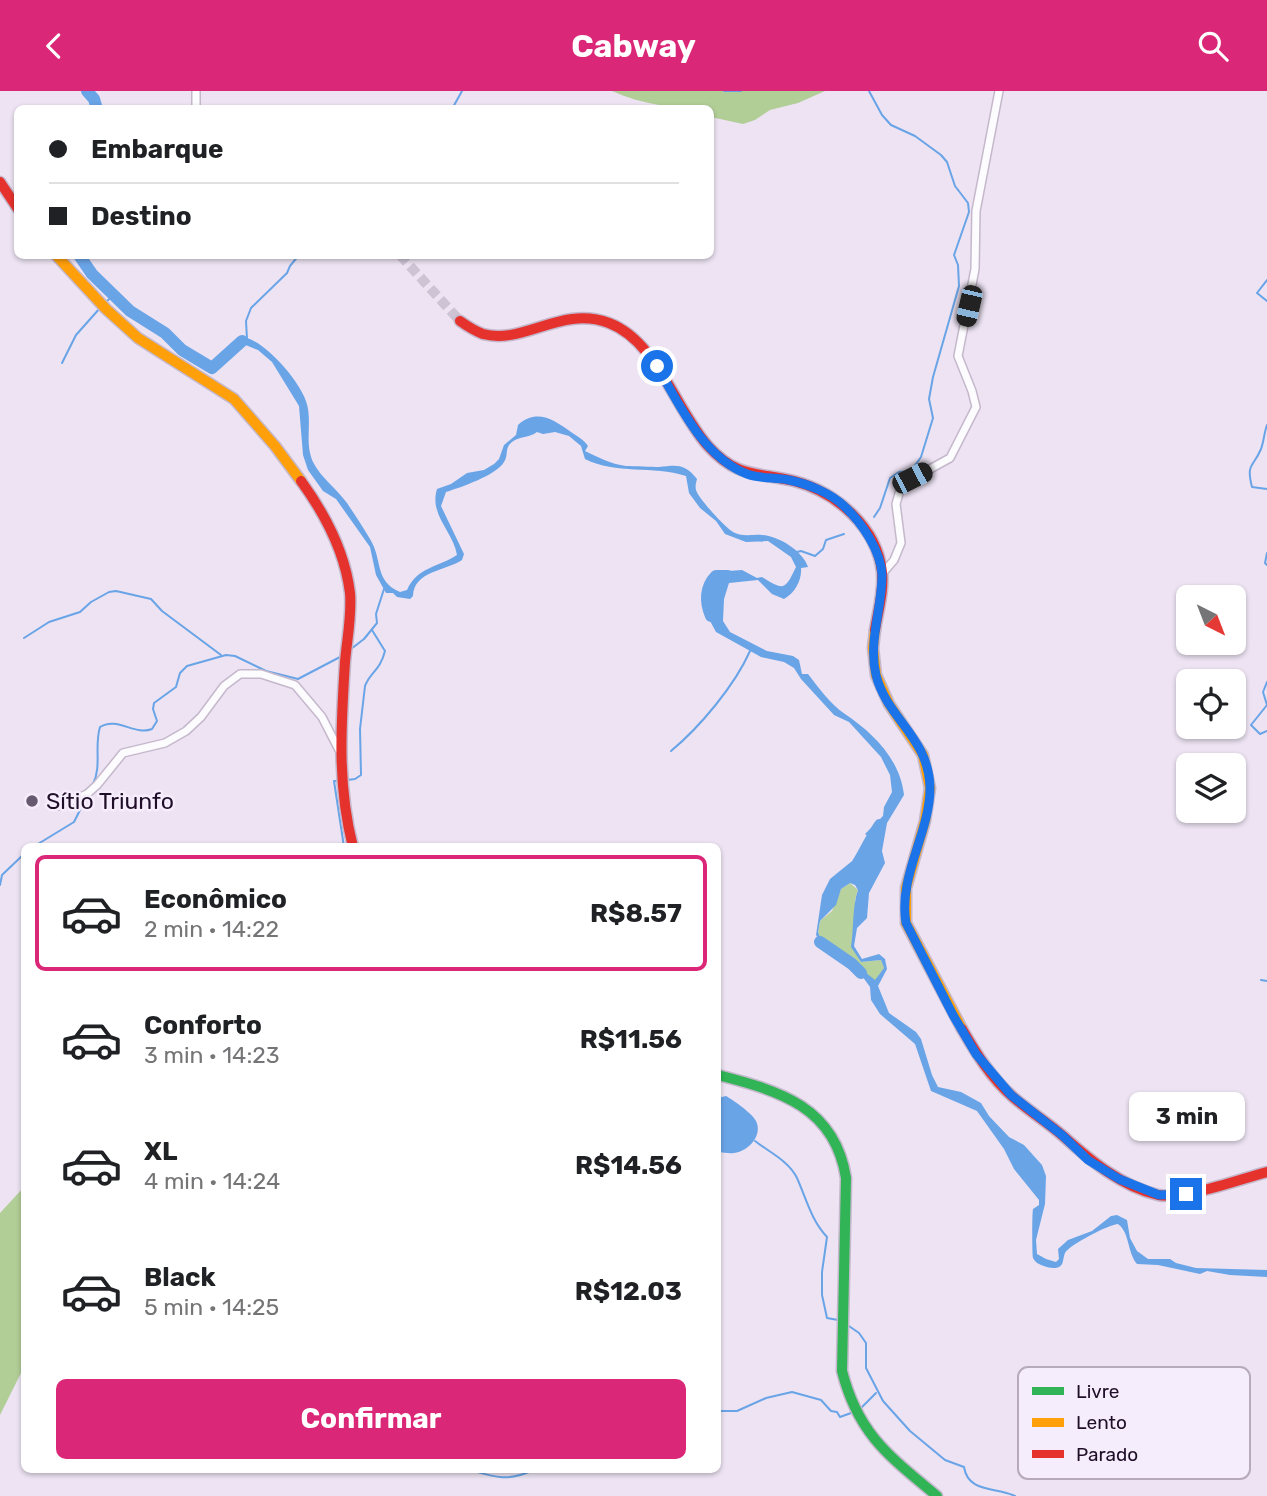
<!DOCTYPE html>
<html lang="pt">
<meta charset="utf-8">
<style>
:root{--surface:#fff;--page:#f6f6f6;--text:#202124;--muted:#757577;--line:#e0e0e0;--accent:#db2777}
body{margin:0;font-family:Rubik,sans-serif;background:var(--page);color:var(--text);height:100vh;display:flex;flex-direction:column;font-size:26px;white-space:nowrap}
*{box-sizing:border-box;margin:0}
p{font-size:23px;color:var(--muted)}
.icon{flex:none;width:38px;height:38px;fill:none;stroke:currentColor;stroke-width:2;stroke-linecap:round;stroke-linejoin:round}
.map{position:relative;flex:1;overflow:hidden}
.side{position:absolute;left:21px;top:752px;width:700px;height:630px;display:flex;flex-direction:column;background:var(--surface);border-radius:10px;box-shadow:0 2px 5px #0004}
.side>*{flex:none}
.top-card{position:absolute;left:14px;top:14px;width:700px;height:154px;border-radius:10px;box-shadow:0 2px 5px #0004;display:grid;align-content:center;height:154px;padding:0 35px;background:var(--surface)}
.needle{width:46px;rotate:138deg}
.fabs{position:absolute;left:1176px;top:494px;display:grid;gap:14px}
.fabs a{display:grid;place-items:center;width:70px;height:70px;border-radius:10px;background:var(--surface);box-shadow:0 2px 5px #0004;font-size:35px}
.end{position:absolute;width:32px;height:32px;margin:-16px;border:9px solid #1a73e8;background:#fff;box-shadow:0 0 0 4px #fff}
.from{border-radius:50%}
.bubble{position:absolute;height:49px;border-radius:10px;background:var(--surface);box-shadow:0 2px 5px #0004;font-size:23px;font-weight:700;line-height:49px;text-align:center}
.car{position:absolute;width:21px;height:42px;margin:-21px -10px;border-radius:9px;box-shadow:0 0 5px 2px #0007;background:linear-gradient(#222 24%,#8ab4d8 0 40%,#222 0 76%,#8ab4d8 0 86%,#222 0)}
.top-card b{display:flex;align-items:center;gap:24px;height:66px;font-size:26px}
.top-card b+b{border-top:2px solid var(--line)}
.top-card i{width:18px;height:18px;background:var(--text)}
ul{padding:12px 0 0;list-style:none}
li{display:flex;align-items:center;gap:21px;height:116px;margin:0 14px 10px;padding:0 21px;border:4px solid transparent;border-radius:10px}
li div{flex:1}
li b{display:block;font-size:26px}
li em{font-style:normal;font-weight:700}
li.selected{border-color:var(--accent)}
li>.icon{width:63px;height:63px;stroke-width:1.5}
.primary-button{display:flex;gap:14px;margin-top:auto;padding:14px 35px}
.primary-button a{flex:1;height:80px;border-radius:10px;background:var(--accent);color:#fff;font-size:28px;font-weight:700;line-height:80px;text-align:center}
header{display:flex;justify-content:space-between;align-items:center;height:91px;padding:0 35px;background:var(--accent);color:#fff;font-size:32px;font-weight:700}
.map>svg:first-child{display:block}
.green{fill:#b7d29c}
.forest{fill:#b2ce97}
.water{fill:#69a4e7;fill-rule:evenodd}
.lines{fill:none;stroke-linecap:round;stroke-linejoin:round}
.stream{stroke:#69a4e7;stroke-width:2}
.river{stroke:#69a4e7;stroke-width:12}
.secondary-tunnel{stroke:#cec3d5;stroke-width:10;stroke-dasharray:10 5;stroke-linecap:butt}
.street-casing{stroke:#c5b8cc;stroke-width:10}
.fast-casing{stroke:#c5b8cc;stroke-width:13}
.slow-casing{stroke:#c5b8cc;stroke-width:13}
.jam-casing{stroke:#c5b8cc;stroke-width:13}
.street{stroke:#fcfbfd;stroke-width:7}
.fast{stroke:#30b455;stroke-width:10}
.slow{stroke:#ff9f0a;stroke-width:10}
.jam{stroke:#e5322d;stroke-width:10}
.route{stroke:#1a73e8;stroke-width:9}
.poi-dot{fill:#67596f;stroke:#f6edfc;stroke-width:2.5}
.labels{text-anchor:middle;dominant-baseline:central;stroke-width:5;stroke-linejoin:round;paint-order:stroke}
.poi-label{font-size:23px;fill:#1f0e28;stroke:#f6edfc;text-anchor:start}
.key{fill:#f6edfc;stroke:#b6aabc;stroke-width:2}
.key-label{font-size:19px;fill:#1f0e28}
</style>
<header><svg class="icon" aria-label="back" viewBox="0 0 24 24"><path d="M15 5l-7 7 7 7"/></svg>Cabway<svg class="icon" aria-label="search" viewBox="0 0 24 24"><circle cx="10" cy="10" r="6"/><path d="M15 15l6 6"/></svg></header>
<div class="map">
<svg width="1267" height="1405" viewBox="0 0 1267 1405">
<rect width="100%" height="100%" fill="#ede3f3"/>
<path class="green" d="M850 792 858 799 855 809V843L852 856 861 871 881 869 884 877 875 890 854 872 844 869 833 862 820 846 818 841 820 830 832 820 841 798Z"/>
<g class="forest">
<path d="M612 0H825L798 12 770 19 755 29 743 33 711 26 710 18C678 18 642 14 612 0Z"/>
<path d="M24 1096V1276L0 1324V1122Z"/>
</g>
<g class="water">
<path d="M243 246C265 249 306 296 308 318 311 337 305 353 313 371 321 387 337 398 347 412 355 424 363 436 370 448 383 469 374 490 400 501L407 499C417 476 439 476 457 464 453 440 429 424 437 398L451 393 467 382 484 379 494 373 499 368 504 354 516 344 518 334C537 317 554 329 571 341 578 346 583 348 588 355L585 360C597 366 611 373 626 375 634 375 652 376 659 376 676 374 685 372 697 388 696 392 695 395 696 399 698 407 727 439 735 442 744 446 753 443 762 444 779 445 803 460 808 476L801 477C802 489 795 502 784 508L772 503 758 489 729 492 724 508 723 530 730 541 767 560 793 565 799 569 802 583H808C818 596 831 614 845 623 873 642 900 668 904 704L887 732 882 760 885 772 869 802 867 827 857 837 854 855 862 868 879 863 885 868 887 878 878 895 889 922 916 941 921 948 932 984 938 996 961 1001 981 1012 989 1025 1009 1046 1024 1054 1042 1074 1046 1085 1045 1113 1036 1149 1037 1163 1046 1168 1056 1171 1059 1168 1058 1158 1068 1149 1092 1140 1111 1125 1117 1124 1127 1129 1130 1147 1137 1160 1148 1168H1170L1176 1172 1196 1177 1267 1179V1186L1230 1184 1207 1180 1200 1183 1158 1174 1137 1173C1127 1161 1130 1142 1118 1133 1110 1133 1069 1154 1065 1162 1062 1169 1065 1177 1053 1177 1048 1177 1041 1174 1037 1172 1036 1171 1034 1169 1033 1167 1032 1164 1032 1122 1033 1118L1039 1114V1109L1014 1078 1004 1058 977 1020 931 1000 915 953 880 923 871 909 870 896 860 882 850 874 828 862 816 844 822 804 830 788 873 753V748L865 743 883 725 884 716 892 701 890 684 881 666 849 631 834 624 801 588 794 577 784 571 761 566 716 541 709 528 707 519 714 494 713 483 715 481 742 479 757 487 762 486C784 500 785 499 796 476L791 466 768 450 746 451 725 443 716 430 700 417 689 402 686 385C653 374 616 384 585 368L581 355 569 345 555 341 543 343 537 341C529 347 520 345 512 351 504 357 509 364 504 371 497 384 459 397 446 401L441 415 464 463 462 469C445 480 414 480 413 505L410 508 397 506 393 502H386L376 484 370 456 336 408 323 400 308 379 303 364 299 315 272 271 258 259 243 253 232 262 231 260 233 252ZM850 792 855 794 858 799C852 816 854 837 851 856L861 871 881 869 884 877 875 889 855 873 844 869 833 862 820 846 818 841 820 830 836 814 841 798Z"/>
<path d="M726 1005C733 1009 752 1022 756 1030 763 1044 749 1060 734 1062 729 1063 723 1061 718 1061V1007Z"/>
</g>
<g class="lines">
<g class="stream">
<path d="M87 0H88"/>
<path d="M724 0H741"/>
<path d="M869 0 882 24 891 34 915 45 941 64 947 71 955 95 968 112 969 121 954 164 958 174 959 195 933 286 929 308 933 327 921 366 911 380 899 381 890 387 880 417 874 426"/>
<path d="M452 18 462 0"/>
<path d="M1267 189 1257 202 1267 210"/>
<path d="M107 210 115 203"/>
<path d="M247 248 246 230 251 217 287 182 290 175 299 164"/>
<path d="M62 272 76 244 100 217"/>
<path d="M1267 334C1264 342 1264 350 1261 358 1253 377 1246 372 1252 396L1267 398"/>
<path d="M797 461 801 460 815 465 823 458 826 449 844 443"/>
<path d="M1267 462 1265 472 1267 474"/>
<path d="M24 547 49 531 80 521 91 511 109 501 116 500 151 508 162 520 221 564"/>
<path d="M351 558 364 548 377 532 376 523 384 498"/>
<path d="M1267 591 1263 601 1267 614 1251 634 1260 643 1267 640"/>
<path d="M671 660C700 636 735 594 750 560"/>
<path d="M347 689 355 688 361 684 360 638 365 595C370 581 380 580 385 560L372 539"/>
<path d="M336 690H334L344 756"/>
<path d="M93 693C102 675 94 655 100 636 117 625 135 645 152 638L157 630 153 618 154 612 176 596 180 582 187 575 226 564 235 565 266 580 298 588 340 566"/>
<path d="M33 756 74 731 86 707"/>
<path d="M0 794 2 784 24 763"/>
<path d="M1261 889 1267 890"/>
<path d="M755 1050C769 1061 789 1070 797 1087 806 1107 811 1129 827 1146L822 1181V1204L827 1227 838 1229"/>
<path d="M846 1233 859 1242 866 1252V1277L883 1310 910 1340 945 1369 964 1376C968 1402 996 1396 1015 1405"/>
<path d="M860 1318 876 1302"/>
<path d="M718 1320H737L766 1307 792 1301 821 1309 831 1320 837 1321 840 1326 851 1322"/>
<path d="M470 1379C494 1386 509 1391 533 1379"/>
</g>
<g class="river">
<path d="M87 0 94 8 97 18"/>
<path d="M79 164 92 183 130 220 165 242 182 259 212 277 242 250"/>
<path d="M711 525C705 511 705 496 716 485H728"/>
<path d="M858 772C866 759 871 747 880 734"/>
<path d="M820 851 852 873 861 882"/>
</g>
<path class="secondary-tunnel" d="M400 164 460 230"/>
<defs>
<g id="street">
<path d="M196 0V18"/>
<path d="M882 483 894 469 901 452 896 413 900 399 912 388 950 367 976 316 972 300 958 265 975 178 976 120 999 0"/>
<path d="M60 715 87 703 97 694 123 662 165 652 186 640 201 626 224 595 240 583H261L295 594 322 626 339 659"/>
</g>
<path id="fast" d="M718 984C780 1000 835 1016 846 1087L842 1280C858 1343 889 1365 937 1405"/>
<g id="slow">
<path d="M56 164 106 218 138 247 234 308 275 355 301 390"/>
<path d="M875 539 873 557 876 584 889 613 923 664 930 697 925 730 906 797V832L962 938"/>
</g>
<g id="jam">
<path d="M0 91 18 118"/>
<path d="M460 230C467 235 475 240 483 243 524 254 561 214 609 232 657 250 675 318 708 355 737 387 756 381 794 390 836 401 877 436 882 481 884 500 878 520 875 539"/>
<path d="M301 390C325 423 345 461 350 502 352 524 347 548 345 571 341 634 337 694 353 756"/>
<path d="M962 938C976 962 991 987 1013 1006 1029 1020 1047 1031 1063 1045 1091 1070 1121 1095 1158 1104 1184 1109 1240 1088 1267 1081"/>
</g>
</defs>
<use href="#street" class="street-casing"/>
<use href="#fast" class="fast-casing"/>
<use href="#slow" class="slow-casing"/>
<use href="#jam" class="jam-casing"/>
<use href="#street" class="street"/>
<use href="#fast" class="fast"/>
<use href="#slow" class="slow"/>
<use href="#jam" class="jam"/>
</g>
<g class="lines">
<path class="route" d="M657 275C679 313 703 366 747 383 760 388 775 386 789 389 808 393 831 402 845 416 862 432 881 460 882 484 882 519 868 550 876 584 887 628 929 646 930 697 930 742 898 785 906 832L953 924 976 963 1011 1004 1062 1044 1088 1069 1119 1088 1159 1104 1186 1103"/>
</g>
<circle class="poi-dot" cx="32" cy="710" r="7"/>
<g class="labels">
<g class="poi-label">
<text x="46" y="710">Sítio Triunfo</text>
</g>
</g>
<rect x="1018" y="1276" width="232" height="112" rx="10" class="key"/>
<rect x="1032" y="1296" width="32" height="8" fill="#30b455"/>
<rect x="1032" y="1327" width="32" height="9" fill="#ff9f0a"/>
<rect x="1032" y="1359" width="32" height="8" fill="#e5322d"/>
<g class="key-label">
<text x="1076" y="1307">Livre</text>
<text x="1076" y="1338">Lento</text>
<text x="1076" y="1370">Parado</text>
</g>
</svg>
<div class="fabs">
<a><svg class="needle" viewBox="-14 -14 28 28"><path d="M0-13l5 13h-10z" fill="#e53935"/><path d="M0 13l5-13h-10z" fill="#757577"/></svg></a>
<a><svg class="icon" aria-label="locate" viewBox="0 0 24 24"><circle cx="12" cy="12" r="6"/><path d="M12 2v4M12 18v4M2 12h4M18 12h4"/></svg></a>
<a><svg class="icon" aria-label="layers" viewBox="0 0 24 24"><path d="M12 4l9 5-9 5-9-5zM3 14l9 5 9-5"/></svg></a>
</div>
<i class="end from" style="left:657px;top:275px"></i>
<i class="end" style="left:1186px;top:1103px"></i>
<div class="bubble" style="left:1129px;top:1001px;width:116px">3 min</div>
<i class="car" style="left:969px;top:215px;rotate:193deg"></i>
<i class="car" style="left:912px;top:387px;rotate:63deg"></i>
<div class="top-card">
<b><i class="from"></i>Embarque</b>
<b><i></i>Destino</b>
</div>
<section class="side">
<ul>
<li class="selected"><svg class="icon" aria-label="car" viewBox="0 0 24 24"><path d="M5 17H2v-5l4-1 3-4h7l3 4 3 1v5h-3M9 17h6M6 11h13"/><circle cx="7" cy="17" r="2"/><circle cx="17" cy="17" r="2"/></svg><div><b>Econômico</b><p>2 min · 14:22</p></div><em>R$8.57</em></li>
<li><svg class="icon" aria-label="car" viewBox="0 0 24 24"><path d="M5 17H2v-5l4-1 3-4h7l3 4 3 1v5h-3M9 17h6M6 11h13"/><circle cx="7" cy="17" r="2"/><circle cx="17" cy="17" r="2"/></svg><div><b>Conforto</b><p>3 min · 14:23</p></div><em>R$11.56</em></li>
<li><svg class="icon" aria-label="car" viewBox="0 0 24 24"><path d="M5 17H2v-5l4-1 3-4h7l3 4 3 1v5h-3M9 17h6M6 11h13"/><circle cx="7" cy="17" r="2"/><circle cx="17" cy="17" r="2"/></svg><div><b>XL</b><p>4 min · 14:24</p></div><em>R$14.56</em></li>
<li><svg class="icon" aria-label="car" viewBox="0 0 24 24"><path d="M5 17H2v-5l4-1 3-4h7l3 4 3 1v5h-3M9 17h6M6 11h13"/><circle cx="7" cy="17" r="2"/><circle cx="17" cy="17" r="2"/></svg><div><b>Black</b><p>5 min · 14:25</p></div><em>R$12.03</em></li>
</ul>
<div class="primary-button"><a>Confirmar</a></div>
</section>
</div>
